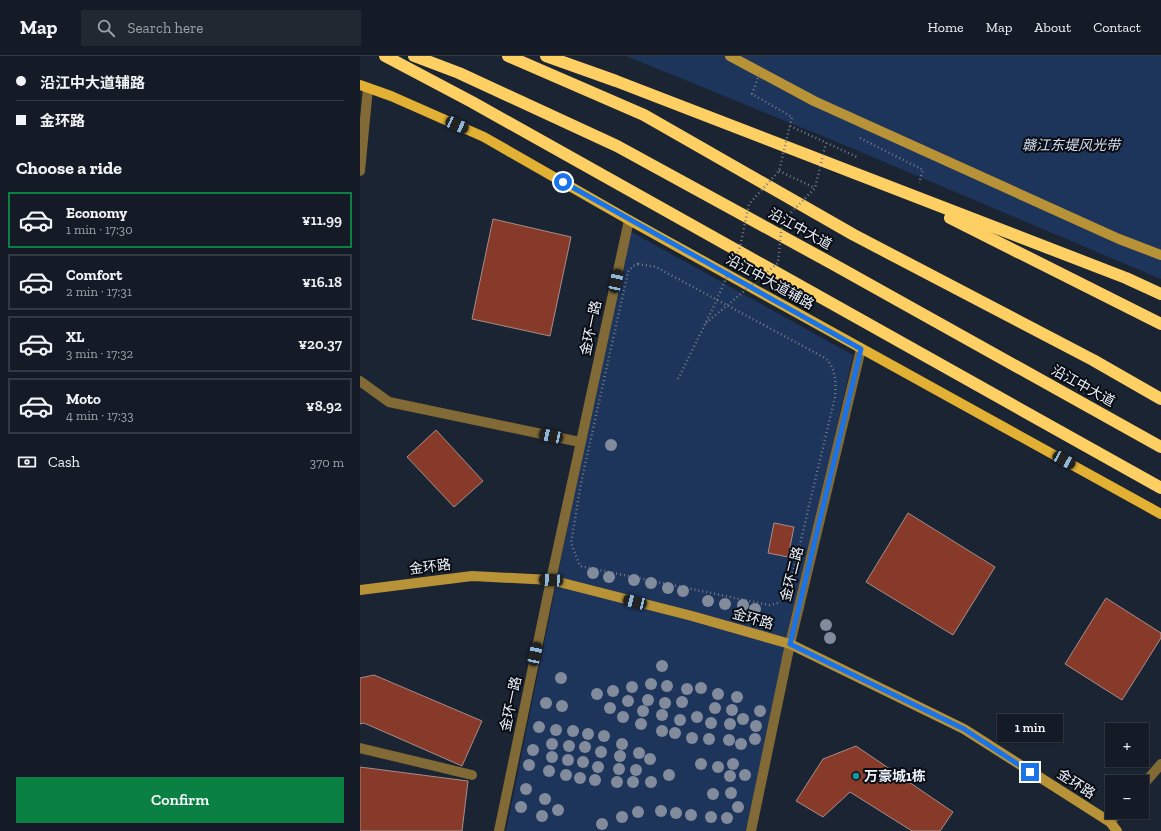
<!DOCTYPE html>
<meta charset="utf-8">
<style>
:root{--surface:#141b26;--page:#212832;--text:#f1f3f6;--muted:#9da1a7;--line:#333943;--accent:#0b8043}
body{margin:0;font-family:"Zilla Slab","Noto Sans SC",serif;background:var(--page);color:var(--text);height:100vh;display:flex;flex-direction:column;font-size:15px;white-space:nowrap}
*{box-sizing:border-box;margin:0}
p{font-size:13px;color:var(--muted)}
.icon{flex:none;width:22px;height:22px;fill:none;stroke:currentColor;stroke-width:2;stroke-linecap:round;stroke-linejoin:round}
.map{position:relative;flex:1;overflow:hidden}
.drawer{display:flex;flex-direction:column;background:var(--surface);width:360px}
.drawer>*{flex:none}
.banner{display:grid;align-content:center;height:88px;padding:0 16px;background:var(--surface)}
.tools{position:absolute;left:745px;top:667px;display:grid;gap:8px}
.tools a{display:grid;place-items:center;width:44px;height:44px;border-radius:0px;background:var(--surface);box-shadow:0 1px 3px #0004,0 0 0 1px var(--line);font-size:20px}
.end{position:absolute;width:18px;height:18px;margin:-9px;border:5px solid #1a73e8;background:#fff;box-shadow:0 0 0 2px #fff}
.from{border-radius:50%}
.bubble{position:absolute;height:28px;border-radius:0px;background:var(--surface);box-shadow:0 1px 3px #0004,0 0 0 1px var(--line);font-size:13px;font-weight:600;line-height:28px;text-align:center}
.car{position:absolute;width:12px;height:24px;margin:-12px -6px;border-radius:5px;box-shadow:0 0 3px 1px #0007;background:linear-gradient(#222 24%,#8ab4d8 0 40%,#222 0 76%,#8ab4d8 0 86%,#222 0)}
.banner b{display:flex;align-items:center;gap:14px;height:38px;font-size:15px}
.banner b+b{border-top:1px solid var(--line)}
.banner i{width:10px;height:10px;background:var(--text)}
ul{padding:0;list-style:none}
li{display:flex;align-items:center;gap:12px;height:56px;margin:0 8px 6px;padding:0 8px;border:2px solid var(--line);border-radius:0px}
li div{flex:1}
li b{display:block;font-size:15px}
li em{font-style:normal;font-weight:600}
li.selected{border-color:var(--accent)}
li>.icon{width:36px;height:36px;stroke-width:1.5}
h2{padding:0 16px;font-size:18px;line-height:48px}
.pay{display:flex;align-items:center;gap:10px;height:44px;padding:0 16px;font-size:15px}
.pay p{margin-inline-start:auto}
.primary-button{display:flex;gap:8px;margin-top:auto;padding:8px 16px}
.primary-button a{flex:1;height:46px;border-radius:0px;background:var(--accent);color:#fff;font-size:16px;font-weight:600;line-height:46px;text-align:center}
header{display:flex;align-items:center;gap:24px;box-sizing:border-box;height:56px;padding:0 20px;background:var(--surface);border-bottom:1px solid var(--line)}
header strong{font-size:19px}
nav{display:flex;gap:22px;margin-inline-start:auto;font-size:14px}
.search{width:280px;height:36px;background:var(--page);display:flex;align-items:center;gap:10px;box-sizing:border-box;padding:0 14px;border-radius:0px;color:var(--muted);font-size:15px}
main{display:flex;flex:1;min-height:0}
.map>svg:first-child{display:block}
.green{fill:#1d345b}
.building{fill:#883a2a;stroke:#a68e88}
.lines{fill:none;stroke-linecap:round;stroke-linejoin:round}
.path{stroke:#747c88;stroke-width:2.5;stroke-dasharray:1 3;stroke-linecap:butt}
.street{stroke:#816a35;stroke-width:10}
.secondary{stroke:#b89237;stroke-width:10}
.primary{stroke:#e2b032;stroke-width:10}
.highway{stroke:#fecf62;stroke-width:12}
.path-bridge{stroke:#747c88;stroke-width:2.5;stroke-dasharray:1 3;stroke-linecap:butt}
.tree{fill:#818b9c}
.route{stroke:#1a73e8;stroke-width:5}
.culture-dot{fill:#0f9aa8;stroke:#090d13;stroke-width:1.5}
.labels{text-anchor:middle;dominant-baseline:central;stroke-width:4;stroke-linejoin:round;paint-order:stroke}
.park-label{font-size:14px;font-style:italic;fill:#d4e0f2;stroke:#090d13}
.street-label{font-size:14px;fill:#ecf2fc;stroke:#090d13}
.poi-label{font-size:14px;font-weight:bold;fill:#ecf2fc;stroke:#090d13;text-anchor:start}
</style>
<header>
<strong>Map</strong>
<div class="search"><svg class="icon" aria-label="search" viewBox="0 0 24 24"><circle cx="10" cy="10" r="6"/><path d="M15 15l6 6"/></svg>Search here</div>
<nav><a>Home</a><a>Map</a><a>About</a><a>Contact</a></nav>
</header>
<main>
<section class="drawer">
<div class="banner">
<b><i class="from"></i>沿江中大道辅路</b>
<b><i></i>金环路</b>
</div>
<h2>Choose a ride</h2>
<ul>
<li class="selected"><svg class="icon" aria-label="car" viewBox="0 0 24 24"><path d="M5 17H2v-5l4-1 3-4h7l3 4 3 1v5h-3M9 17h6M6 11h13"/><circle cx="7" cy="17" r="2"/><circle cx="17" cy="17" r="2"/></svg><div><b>Economy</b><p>1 min · 17:30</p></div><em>¥11.99</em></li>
<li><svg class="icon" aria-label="car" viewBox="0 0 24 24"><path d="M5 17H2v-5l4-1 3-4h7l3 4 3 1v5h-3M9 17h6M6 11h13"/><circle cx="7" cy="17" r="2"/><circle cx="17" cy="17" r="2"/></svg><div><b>Comfort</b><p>2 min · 17:31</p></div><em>¥16.18</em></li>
<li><svg class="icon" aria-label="car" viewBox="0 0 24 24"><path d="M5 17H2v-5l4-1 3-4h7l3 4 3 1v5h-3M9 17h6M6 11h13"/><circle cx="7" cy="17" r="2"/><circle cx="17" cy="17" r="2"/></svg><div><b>XL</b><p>3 min · 17:32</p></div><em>¥20.37</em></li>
<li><svg class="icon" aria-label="car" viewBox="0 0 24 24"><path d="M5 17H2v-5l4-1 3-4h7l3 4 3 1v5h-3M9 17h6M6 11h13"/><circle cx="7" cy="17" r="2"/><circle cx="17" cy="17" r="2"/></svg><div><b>Moto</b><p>4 min · 17:33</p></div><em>¥8.92</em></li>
</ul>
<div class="pay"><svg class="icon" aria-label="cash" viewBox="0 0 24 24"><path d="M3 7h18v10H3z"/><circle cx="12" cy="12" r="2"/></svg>Cash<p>370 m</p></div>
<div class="primary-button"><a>Confirm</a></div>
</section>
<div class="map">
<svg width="801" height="775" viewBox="0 0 801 775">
<rect width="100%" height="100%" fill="#1b2432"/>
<g class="green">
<path d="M266 0H801V223L477 86Z"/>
<path d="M270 175 493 299 386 775H146L204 489Z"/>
</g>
<g class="building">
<path d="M133 163 211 181 190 280 112 263Z"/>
<path d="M76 374 123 425 94 451 47 401Z"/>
<path d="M548 457 635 511 593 579 506 526Z"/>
<path d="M414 467 434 471 428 501 408 497Z"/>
<path d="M746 542 801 577V582L762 644 705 608Z"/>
<path d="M14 619 122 665 102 710 4 667 0 668V622Z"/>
<path d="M496 690 593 756 580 775H552L490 736 463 761 436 745 463 703Z"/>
<path d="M0 711 108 725 102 775H0Z"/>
</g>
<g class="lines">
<g class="path">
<path d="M430 70 497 101"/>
<path d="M500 82 563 114 559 127"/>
<path d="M419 115 455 132"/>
<path d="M278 208 296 211 465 302C476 312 476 326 475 341L429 534C425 544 419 548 409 549L220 510 211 487 221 427 268 216 273 210Z"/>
</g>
<g class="street">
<path d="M0 115 8 32"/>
<path d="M0 325 29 346 220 386"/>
<path d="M0 692 112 719"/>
<path d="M782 730 801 708"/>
<path d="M750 766 759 756"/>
<path d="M139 775 191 524 269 164"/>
<path d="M391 775 430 588 501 293"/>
</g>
<g class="secondary">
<path d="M370 0 454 45 759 183 801 199"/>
<path d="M0 534 112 520 191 524 332 560 430 588 604 673 750 766 757 775"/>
</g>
<path class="primary" d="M0 29 31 40 124 81 269 164 801 458"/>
<g class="highway">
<path d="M25 0 112 46 801 432"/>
<path d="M54 0 99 17 257 90 471 207 801 391"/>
<path d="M148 0 284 59 494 179 733 304 801 343"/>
<path d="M186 0 256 25 766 222 801 238"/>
<path d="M590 162 801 268"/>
</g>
<g class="path-bridge">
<path d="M346 267 418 207 422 166 455 132 466 87"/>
<path d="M318 323 354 250 380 191 389 148 419 115 432 61 392 38 400 16"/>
</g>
</g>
<g class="tree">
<circle cx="251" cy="389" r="6"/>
<circle cx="233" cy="517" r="6"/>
<circle cx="249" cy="521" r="6"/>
<circle cx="274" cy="524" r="6"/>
<circle cx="291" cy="527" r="6"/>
<circle cx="308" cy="532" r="6"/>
<circle cx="323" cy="535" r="6"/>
<circle cx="348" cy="545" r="6"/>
<circle cx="365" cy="548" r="6"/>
<circle cx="383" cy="549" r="6"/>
<circle cx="395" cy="553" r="6"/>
<circle cx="466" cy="569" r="6"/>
<circle cx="470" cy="582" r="6"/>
<circle cx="302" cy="610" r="6"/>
<circle cx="201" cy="622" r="6"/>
<circle cx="291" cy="628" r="6"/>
<circle cx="307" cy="630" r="6"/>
<circle cx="272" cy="631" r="6"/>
<circle cx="341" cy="632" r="6"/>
<circle cx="327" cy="633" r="6"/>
<circle cx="253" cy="635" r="6"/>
<circle cx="237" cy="638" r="6"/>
<circle cx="358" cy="638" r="6"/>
<circle cx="377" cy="641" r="6"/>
<circle cx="288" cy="644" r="6"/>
<circle cx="268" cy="645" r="6"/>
<circle cx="322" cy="646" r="6"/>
<circle cx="186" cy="647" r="6"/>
<circle cx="305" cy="647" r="6"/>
<circle cx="202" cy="650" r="6"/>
<circle cx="250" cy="652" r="6"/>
<circle cx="355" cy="652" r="6"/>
<circle cx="372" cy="654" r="6"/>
<circle cx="283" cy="655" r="6"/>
<circle cx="400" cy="655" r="6"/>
<circle cx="302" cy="659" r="6"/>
<circle cx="263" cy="661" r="6"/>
<circle cx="337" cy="661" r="6"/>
<circle cx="383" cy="663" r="6"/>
<circle cx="320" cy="664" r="6"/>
<circle cx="351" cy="667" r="6"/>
<circle cx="281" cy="668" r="6"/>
<circle cx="370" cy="668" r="6"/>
<circle cx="396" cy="670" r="6"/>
<circle cx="179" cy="671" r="6"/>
<circle cx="196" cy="674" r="6"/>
<circle cx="213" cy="675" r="6"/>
<circle cx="302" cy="675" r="6"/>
<circle cx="315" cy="677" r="6"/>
<circle cx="228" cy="678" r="6"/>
<circle cx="244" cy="680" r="6"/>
<circle cx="332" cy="682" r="6"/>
<circle cx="349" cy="683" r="6"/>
<circle cx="395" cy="683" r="6"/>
<circle cx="369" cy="684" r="6"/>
<circle cx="192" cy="688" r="6"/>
<circle cx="262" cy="688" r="6"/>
<circle cx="381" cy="688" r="6"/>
<circle cx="209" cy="690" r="6"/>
<circle cx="225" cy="691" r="6"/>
<circle cx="173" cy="694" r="6"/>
<circle cx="241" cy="696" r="6"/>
<circle cx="279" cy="697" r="6"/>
<circle cx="260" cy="700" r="6"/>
<circle cx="192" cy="701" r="6"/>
<circle cx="290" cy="703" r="6"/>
<circle cx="208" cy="704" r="6"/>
<circle cx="223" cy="706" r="6"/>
<circle cx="341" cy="708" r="6"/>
<circle cx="373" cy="708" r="6"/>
<circle cx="169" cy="709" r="6"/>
<circle cx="238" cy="711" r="6"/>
<circle cx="358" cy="711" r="6"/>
<circle cx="259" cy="713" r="6"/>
<circle cx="276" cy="714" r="6"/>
<circle cx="189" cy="715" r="6"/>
<circle cx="206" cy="719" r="6"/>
<circle cx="309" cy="719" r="6"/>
<circle cx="385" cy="719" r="6"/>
<circle cx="370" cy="720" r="6"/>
<circle cx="220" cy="722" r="6"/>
<circle cx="235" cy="724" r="6"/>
<circle cx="257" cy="726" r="6"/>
<circle cx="273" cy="726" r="6"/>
<circle cx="291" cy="726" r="6"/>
<circle cx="166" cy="733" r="6"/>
<circle cx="371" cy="737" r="6"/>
<circle cx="353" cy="738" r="6"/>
<circle cx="185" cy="743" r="6"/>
<circle cx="161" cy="751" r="6"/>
<circle cx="378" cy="751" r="6"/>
<circle cx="198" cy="754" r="6"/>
<circle cx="301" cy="755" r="6"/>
<circle cx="278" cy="756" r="6"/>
<circle cx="316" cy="757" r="6"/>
<circle cx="331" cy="759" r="6"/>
<circle cx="182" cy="760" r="6"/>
<circle cx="262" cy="761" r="6"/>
<circle cx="351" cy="761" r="6"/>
<circle cx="367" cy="762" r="6"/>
<circle cx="242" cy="768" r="6"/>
</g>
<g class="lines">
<path class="route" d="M203 126 501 293 430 588 604 673 670 716"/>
</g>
<circle class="culture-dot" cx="496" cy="720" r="4"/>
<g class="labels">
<g class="park-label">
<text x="711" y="89">赣江东堤风光带</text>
</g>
<g class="street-label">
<text transform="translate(440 173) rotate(29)">沿江中大道</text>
<text transform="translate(410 226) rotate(29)">沿江中大道辅路</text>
<text transform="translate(231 272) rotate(-78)">金环一路</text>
<text transform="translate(723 330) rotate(29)">沿江中大道</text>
<text transform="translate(70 511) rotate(-7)">金环路</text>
<text transform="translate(432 518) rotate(-76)">金环二路</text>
<text transform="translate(393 563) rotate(16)">金环路</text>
<text transform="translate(151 648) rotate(-78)">金环一路</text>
<text transform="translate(716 728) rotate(33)">金环路</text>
</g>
<g class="poi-label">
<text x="504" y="720">万豪城1栋</text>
</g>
</g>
</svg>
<div class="tools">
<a>+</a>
<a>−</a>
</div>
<i class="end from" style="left:203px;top:126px"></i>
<i class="end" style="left:670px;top:716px"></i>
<div class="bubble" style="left:637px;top:658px;width:66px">1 min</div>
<i class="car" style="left:97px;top:69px;rotate:114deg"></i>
<i class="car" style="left:256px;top:225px;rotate:12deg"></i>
<i class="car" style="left:191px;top:380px;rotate:282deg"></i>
<i class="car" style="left:704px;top:404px;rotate:119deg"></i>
<i class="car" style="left:191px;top:524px;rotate:273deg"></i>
<i class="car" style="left:275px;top:546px;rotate:284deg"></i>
<i class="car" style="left:175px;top:598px;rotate:12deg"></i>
</div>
</main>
